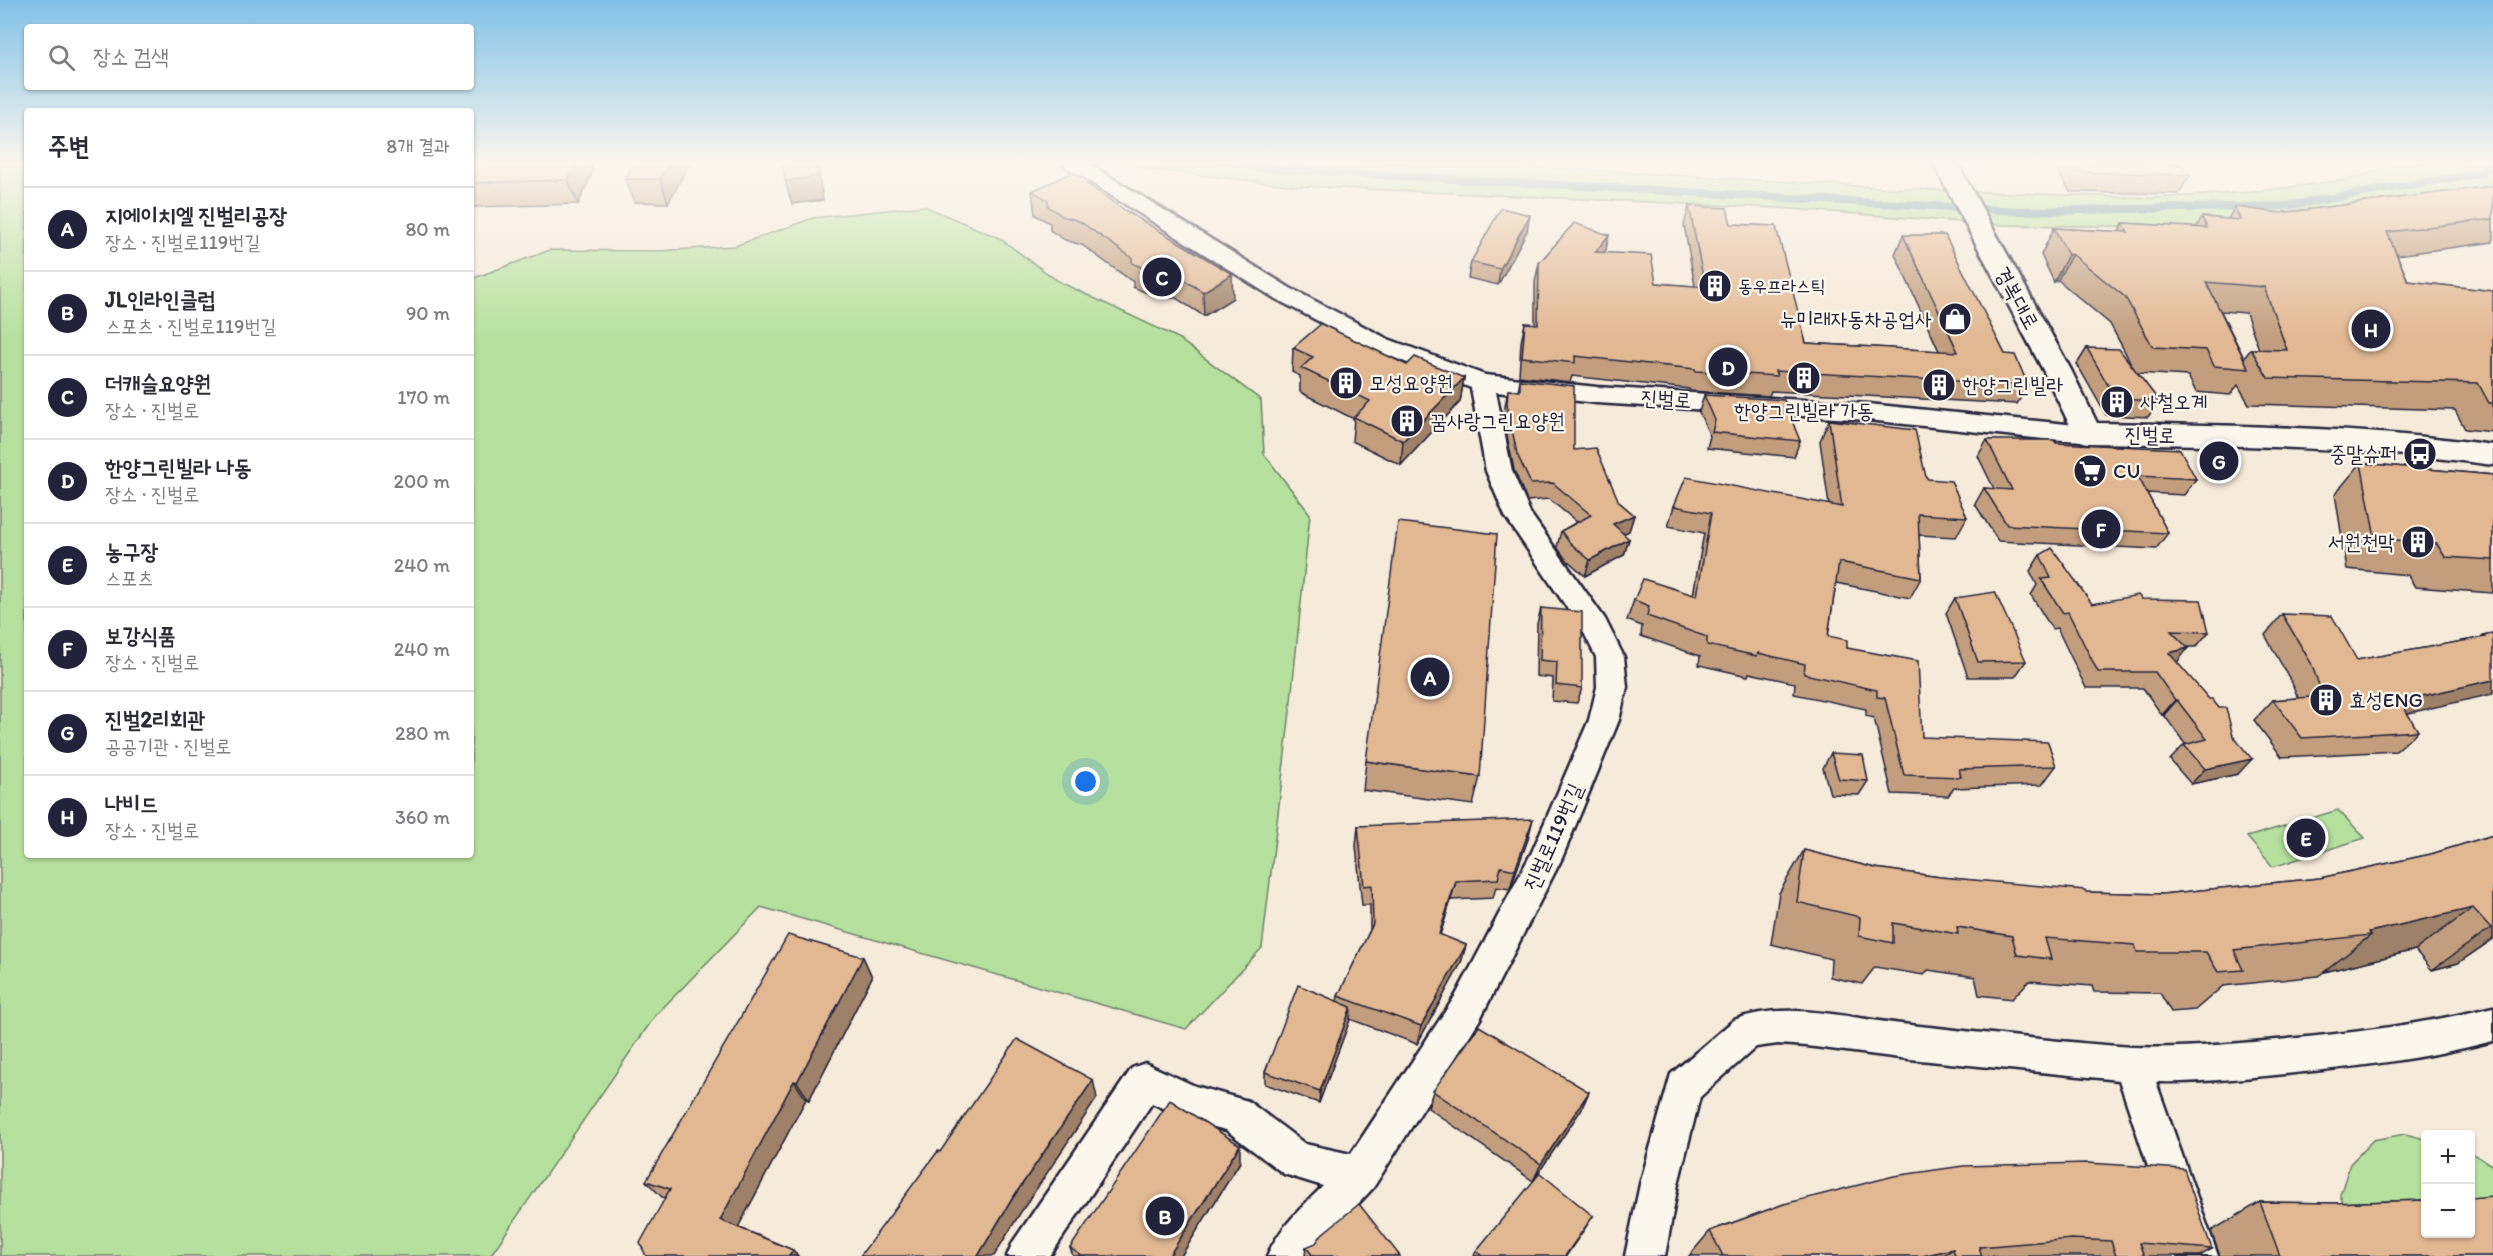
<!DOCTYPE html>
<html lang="ko">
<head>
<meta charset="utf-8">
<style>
  body { margin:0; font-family:Itim,"Poor Story",sans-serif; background:#f2f2f3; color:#2b2b33 }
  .controls { position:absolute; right:18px; bottom:18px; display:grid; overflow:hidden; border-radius:6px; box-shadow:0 2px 4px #0004 }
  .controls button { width:54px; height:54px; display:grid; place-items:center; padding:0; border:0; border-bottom:2px solid #e1e1e2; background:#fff; color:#2b2b33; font:30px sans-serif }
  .you { position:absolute; left:1086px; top:782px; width:21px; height:21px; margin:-15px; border:4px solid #fff; border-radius:50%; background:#1a73e8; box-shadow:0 0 0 9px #1a73e833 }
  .badge { display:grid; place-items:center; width:39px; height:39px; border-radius:50%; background:#22223b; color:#fff; font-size:20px; font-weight:700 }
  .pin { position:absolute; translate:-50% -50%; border:3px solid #fff; box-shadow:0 2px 6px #0006 }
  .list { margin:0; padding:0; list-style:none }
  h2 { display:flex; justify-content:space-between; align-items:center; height:78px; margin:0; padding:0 24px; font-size:26px }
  h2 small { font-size:20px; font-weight:400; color:#7c7c81 }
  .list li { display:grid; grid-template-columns:39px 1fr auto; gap:18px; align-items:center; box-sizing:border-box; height:84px; padding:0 24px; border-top:2px solid #e1e1e2 }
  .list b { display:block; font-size:22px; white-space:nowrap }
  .list p { margin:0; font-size:20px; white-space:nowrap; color:#7c7c81 }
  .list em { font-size:20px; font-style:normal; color:#7c7c81 }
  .icon { flex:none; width:33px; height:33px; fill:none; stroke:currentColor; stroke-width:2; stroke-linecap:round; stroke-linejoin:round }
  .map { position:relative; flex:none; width:2493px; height:1256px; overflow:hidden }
  .search { position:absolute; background:#fff; box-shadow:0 2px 4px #0004; left:24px; top:24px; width:450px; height:66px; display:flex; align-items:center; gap:15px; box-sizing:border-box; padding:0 21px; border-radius:6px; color:#7c7c81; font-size:22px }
  .panel { position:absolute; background:#fff; box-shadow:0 2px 4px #0004; left:24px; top:108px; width:450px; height:750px; border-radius:6px }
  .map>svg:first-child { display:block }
</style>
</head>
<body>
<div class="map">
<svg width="2493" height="1256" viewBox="0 0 2493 1256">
  <rect width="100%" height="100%" fill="#f6eada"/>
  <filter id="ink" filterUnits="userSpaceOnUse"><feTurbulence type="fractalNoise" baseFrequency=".0167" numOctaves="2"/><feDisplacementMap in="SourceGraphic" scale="12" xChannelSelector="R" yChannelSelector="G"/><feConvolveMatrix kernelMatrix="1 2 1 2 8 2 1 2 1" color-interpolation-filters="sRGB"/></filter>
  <g filter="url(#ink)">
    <!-- green -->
    <g fill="#b6e09d" stroke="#6c816c" stroke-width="1.5">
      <polygon points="0,163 27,163 27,855 471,855 471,279 550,250 658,251 735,246 813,218 924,206 999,238 1058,281 1176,337 1261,400 1264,454 1310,514 1289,720 1262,948 1186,1029 761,907 655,1016 490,1256 0,1256"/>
      <polygon points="1133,163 1460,163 1929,190 2153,198 2254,192 2351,179 2402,163 2493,163 2493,201 2310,224 2184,227 2000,225 1778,208 1297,186 1145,169"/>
      <polygon points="2338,810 2365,838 2273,867 2247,837"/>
      <polygon points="2405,1134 2425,1139 2425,1216 2351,1224 2340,1195 2350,1164 2373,1140"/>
      <polygon points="2470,1152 2493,1166 2493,1209 2471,1211"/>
    </g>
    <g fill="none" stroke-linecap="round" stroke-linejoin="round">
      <!-- stream -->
      <polyline stroke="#5e8da1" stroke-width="8" points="1235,163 1261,168 2020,211 2285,206 2481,173 2493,164"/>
      <!-- street casing -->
      <g stroke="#22223b" stroke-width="5">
        <g id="street">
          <path d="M1063,163H1088L1290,288L1388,339L1485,375L1597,387L1868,404L2096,427L2100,433L2096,439L2087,441L2044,439L1868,420L1597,403L1496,392L1512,471L1530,513L1605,619L1624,657L1627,687L1619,720L1562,858L1480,1019L1373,1188L1325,1239L1312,1256H1267C1279,1228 1302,1207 1323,1186L1284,1174L1226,1130L1191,1121L1152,1103L1050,1256H1007L1013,1242L1132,1068L1145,1063L1195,1086L1248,1101L1305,1144L1351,1154L1456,995L1532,852L1589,720L1597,687L1596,657L1584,633L1505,516L1486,471L1471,388L1372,349L1274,298L1066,167Z"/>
          <path d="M2493,1007V1041C2425,1059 2355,1067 2285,1074C2242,1078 2199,1083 2156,1082L2218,1256H2178L2119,1080L1900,1058L1807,1046L1778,1044L1756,1047L1700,1097L1678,1184L1665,1256H1625L1640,1184L1671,1074L1734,1020C1786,1000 1847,1018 1901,1024C1977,1032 2055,1042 2132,1047C2181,1049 2229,1044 2277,1040C2350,1033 2422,1025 2493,1007Z"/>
        </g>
      </g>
      <!-- secondary casing -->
      <g stroke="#22223b" stroke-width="5">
        <path id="secondary" d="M1933,163H1957L2071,370L2097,423C2230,425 2361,427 2493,445V465C2357,446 2224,445 2087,443L2077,440L2043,370Z"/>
      </g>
      <!-- street -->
      <use href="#street" fill="#fbf7ec" fill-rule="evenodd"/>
      <!-- secondary -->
      <use href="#secondary" fill="#fbf7ec" fill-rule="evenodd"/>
    </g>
    <!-- wall -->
    <g fill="#c29e7e" stroke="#22223b" stroke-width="1.5" fill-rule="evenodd">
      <polygon points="471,163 590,163 593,171 578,204 471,207"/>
      <polygon points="690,163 668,203 634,202 625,179"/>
      <polygon points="2053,163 2178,163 2190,175 2179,194 2070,192"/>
      <polygon points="1088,181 1088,185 1233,298 1204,316 1176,298 1156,297 1133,287 1133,282 1082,245 1065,240 1050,230 1050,223 1035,215 1032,191"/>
      <path d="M2493,186V242L2397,255L2408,281L2493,291V432L2465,429L2455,410L2249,404L2238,385L2230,395L2196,392L2188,376L2137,373L2159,401L2148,417L2106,415L2077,364L2087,348L2134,369L2110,324L2058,280L2054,282L2041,255L2054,228L2119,232L2123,223L2196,228L2202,217L2228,219L2235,207L2280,213ZM2221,311L2246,313L2259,349H2251L2244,358Z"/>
      <polygon points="1689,206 1731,224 1806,343 1939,351 1895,254 1903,235 2005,354 2028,385 2017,404 1771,391 1769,396 1690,391 1689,389 1572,376 1570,382 1519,376 1521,342 1525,323 1535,324 1535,282 1539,263 1609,235 1605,253 1656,283 1695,286 1684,225"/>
      <polygon points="1527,231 1498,285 1468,278 1471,262"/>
      <polygon points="1293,348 1407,365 1464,378 1460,402 1401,465 1352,441 1354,419 1300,392 1300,376 1292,372"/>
      <polygon points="1520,380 1574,450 1619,502 1634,515 1629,531 1623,534 1629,539 1624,555 1585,576 1565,558 1557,547 1561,531 1577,522 1549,499 1527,501 1514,470 1504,421 1505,406 1508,390 1518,391"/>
      <polygon points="1704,395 1800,441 1794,457 1707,448 1710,436 1699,412"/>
      <polygon points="1829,420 1926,477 1967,517 1956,537 1919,535 1921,578 1910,598 1836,583 1828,636 1847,648 1922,737 2056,766 2042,785 1954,788 1948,796 1892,794 1874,718 1866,716 1866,709 1794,694 1795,683 1749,673 1748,676 1699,665 1700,656 1641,636 1642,626 1627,620 1634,600 1693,595 1704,533 1668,526 1674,506 1829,505 1820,441"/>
      <polygon points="1987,440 2056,443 2196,479 2184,495 2147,493 2168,533 2156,549 1998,541 1975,504 1984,488 1994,489 1978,456"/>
      <polygon points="2361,463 2493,475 2493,592 2492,593 2415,587 2408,575 2347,569 2335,494"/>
      <polygon points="2040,555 2092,604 2142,599 2209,632 2196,647 2187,647 2177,662 2238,774 2191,784 2170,760 2184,745 2186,745 2164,715 2162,715 2143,688 2086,688 2057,628 2052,629 2031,595 2037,585 2030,571"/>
      <polygon points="1955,598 2026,661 2015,677 1968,677 1946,613"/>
      <polygon points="1541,608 1582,688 1577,703 1552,701 1553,678 1536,676 1537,624"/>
      <polygon points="2282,614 2357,660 2480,638 2483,635 2493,633 2407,714 2418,731 2396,751 2282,757 2254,720 2273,700 2298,698 2292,683 2265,635"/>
      <polygon points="1831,753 1868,781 1859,795 1830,794 1823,768"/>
      <polygon points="1366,761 1480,777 1473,805 1363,790"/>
      <polygon points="1358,826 1528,839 1510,889 1496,887 1493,898 1451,900 1440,935 1466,945 1461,963 1417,1044 1350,1019 1319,1103 1265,1084 1265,1072 1337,1001 1338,996 1370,930 1370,905 1362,905 1356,846"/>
      <polygon points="2493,835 2493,939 2458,963 2432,970 2415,950 2324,972 2318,976 2223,986 2195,1010 2171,1012 2160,993 2094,992 2092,986 2029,981 2012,999 1979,995 1975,977 1928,970 1924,975 1875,967 1862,984 1830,977 1831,959 1771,944 1779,893 1804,850 1875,868 1940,877 2086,892 2162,894 2320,878 2431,854"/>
      <polygon points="863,957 872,977 809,1100 806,1099 738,1227 793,1250 798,1256 646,1256 665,1198 662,1197 646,1181"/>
      <polygon points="1433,1091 1589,1092 1581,1110 1533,1181 1428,1108"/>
      <polygon points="1240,1162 1181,1256 1073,1256 1070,1248"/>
      <polygon points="2481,1198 2493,1256 2220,1256 2211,1231 2260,1202 2333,1203"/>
      <polygon points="1784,1204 2212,1249 2200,1256 1689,1256 1710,1231"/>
      <polygon points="1593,1216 1566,1256 1474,1256 1476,1251"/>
      <polygon points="1306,1247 1400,1256 1305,1256"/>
    </g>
    <!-- shaded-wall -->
    <g fill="#9e8167" stroke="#22223b" stroke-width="1.5">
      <polygon points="576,163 590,163 593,171 578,204 568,180"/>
      <polygon points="669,163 690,163 668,203 660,179"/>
      <polygon points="815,163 817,163 823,200 792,204 785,181"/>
      <polygon points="1530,215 1527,231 1498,285 1500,269"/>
      <polygon points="1609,235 1605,254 1595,252"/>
      <polygon points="2072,254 2058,280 2054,282 2068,255"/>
      <polygon points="1232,274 1233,298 1204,316 1203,292"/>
      <polygon points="1464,378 1460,402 1401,465 1403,441"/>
      <polygon points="1634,515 1629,531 1608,540 1613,524"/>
      <polygon points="1629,539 1624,555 1585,576 1590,560"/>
      <polygon points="2188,648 2176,664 2169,653"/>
      <polygon points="2493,680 2493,694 2379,720 2400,701"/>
      <polygon points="2175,700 2177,700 2164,715 2162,715"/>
      <polygon points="2252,759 2238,774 2191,784 2205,769"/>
      <polygon points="1533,819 1528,839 1510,889 1515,870"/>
      <polygon points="1456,881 1451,900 1434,953 1439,934"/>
      <polygon points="2473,908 2415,950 2324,972 2371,935 2369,932"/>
      <polygon points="2491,928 2493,928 2493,939 2458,963 2432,970"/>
      <polygon points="1466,945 1461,963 1417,1044 1421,1026"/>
      <polygon points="863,957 872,977 809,1100 797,1082"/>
      <polygon points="1351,1007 1350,1020 1319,1103 1320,1091"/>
      <polygon points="1093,1080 1097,1098 1019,1215 994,1256 978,1256 1012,1199"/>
      <polygon points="794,1081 806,1099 734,1235 720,1220"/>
      <polygon points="1589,1092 1581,1110 1533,1181 1541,1164"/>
      <polygon points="1240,1145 1240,1162 1181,1256 1169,1256"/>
      <polygon points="1593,1216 1566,1256 1565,1256"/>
      <polygon points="1953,1249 1943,1256 1922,1256"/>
      <polygon points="793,1250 798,1256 789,1256"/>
    </g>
    <!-- building -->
    <g fill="#e2b893" stroke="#22223b" stroke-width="1.5">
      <polygon points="471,163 576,163 568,180 471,183"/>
      <polygon points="634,163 669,163 660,179 625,179"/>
      <polygon points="783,163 815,163 817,176 785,181"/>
      <polygon points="2074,163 2178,163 2190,175 2080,172"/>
      <polygon points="1073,172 1088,181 1087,184 1126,211 1232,274 1203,292 1175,274 1154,273 1132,263 1132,258 1079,221 1062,216 1048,206 1048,200 1032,191"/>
      <polygon points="2493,186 2493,219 2387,232 2408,281 2493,291 2493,403 2489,403 2478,383 2268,378 2251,349 2287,350 2264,287 2206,282 2249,369 2214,366 2206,350 2153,347 2125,297 2072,254 2068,255 2054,228 2128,232 2123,223 2207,228 2202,217 2240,220 2235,207 2280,213"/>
      <polygon points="1689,206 1727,208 1731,224 1776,226 1806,343 1958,352 1903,235 1945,235 2005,354 2015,355 2028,385 1775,371 1777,376 1696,371 1695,369 1575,356 1575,363 1522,357 1525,323 1538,324 1539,263 1574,223 1609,235 1595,252 1651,255 1656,283 1705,287"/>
      <polygon points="1501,208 1530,215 1500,269 1471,262"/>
      <polygon points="1321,324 1407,365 1415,357 1464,378 1403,441 1354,417 1370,401 1301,368 1313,357 1293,348"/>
      <polygon points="2087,348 2119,349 2159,401 2116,399"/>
      <polygon points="1520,380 1574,386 1574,450 1596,448 1619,502 1634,515 1613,524 1629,539 1590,560 1569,542 1561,531 1591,515 1553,483 1531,484 1517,454 1507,404 1508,390 1520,391"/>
      <polygon points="1704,395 1784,400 1800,441 1712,432 1715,420"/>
      <polygon points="1829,420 1915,430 1926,477 1928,479 1951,481 1967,517 1918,514 1921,578 1839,562 1828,636 1847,640 1847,648 1918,661 1922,737 2048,742 2056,766 1959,769 1961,777 1904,775 1885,698 1877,697 1877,690 1804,674 1805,664 1758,653 1757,656 1707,645 1707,637 1647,616 1649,606 1634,600 1643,579 1697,596 1711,513 1674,506 1686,477 1842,507"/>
      <polygon points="1987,440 2054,440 2056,443 2180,449 2196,479 2138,476 2168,533 2007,525 1984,488 2012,490"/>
      <polygon points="2361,463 2493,475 2493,560 2445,557 2437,544 2375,538"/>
      <polygon points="1398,522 1497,534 1480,777 1366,761"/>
      <polygon points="2052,548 2092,604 2138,595 2142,599 2201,600 2209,632 2171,631 2188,648 2169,653 2209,699 2212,699 2219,708 2226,708 2233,736 2252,759 2205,769 2184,745 2207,739 2177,700 2175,700 2155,672 2098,672 2068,612 2063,613 2041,579 2051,578 2040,555"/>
      <polygon points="1995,592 2026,661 1978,662 1955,598"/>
      <polygon points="1541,608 1582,612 1582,688 1556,685 1557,662 1540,660"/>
      <polygon points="2282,614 2332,616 2357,660 2485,637 2483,635 2493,633 2493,680 2400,701 2418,731 2302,738 2273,700 2323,696 2311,663"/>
      <polygon points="1831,753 1863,755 1868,781 1839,779"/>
      <polygon points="1533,819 1515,870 1501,867 1498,879 1456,881 1439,934 1466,945 1421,1026 1338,996 1373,924 1372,885 1364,886 1358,826"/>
      <polygon points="2493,835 2493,928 2491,928 2473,908 2369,932 2371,935 2234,950 2243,970 2218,972 2206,952 2137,952 2135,945 2045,938 2051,959 2017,955 2012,936 1957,927 1958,934 1893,923 1893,943 1859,936 1860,917 1797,902 1804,850 1875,868 1940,877 2085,890 2086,892 2162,894 2320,878 2431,854"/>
      <polygon points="788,935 863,957 797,1082 794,1081 720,1220 793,1250 789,1256 646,1256 640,1243 670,1189 646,1181"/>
      <polygon points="1298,985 1351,1007 1320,1091 1265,1072"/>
      <polygon points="1479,1026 1589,1092 1541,1164 1433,1091"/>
      <polygon points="1017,1039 1093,1080 1012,1199 978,1256 860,1256 938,1151 940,1152"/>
      <polygon points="1170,1100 1240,1145 1169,1256 1082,1256 1070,1248"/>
      <polygon points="2087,1163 2184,1169 2212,1249 2139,1243 2144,1256 2116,1256 2111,1241 2072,1239 1979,1247 1982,1256 1955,1256 1953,1249 1922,1256 1723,1256 1710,1231 1784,1204 1894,1176 1963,1166"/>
      <polygon points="1540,1173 1593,1216 1565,1256 1482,1256 1476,1251"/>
      <polygon points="2493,1196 2493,1256 2280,1256 2260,1202 2333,1203 2426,1200 2426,1233 2470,1233 2470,1198"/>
      <polygon points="1359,1204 1400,1256 1313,1256 1306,1247 1316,1243 1322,1234"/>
    </g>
  </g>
  <!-- sky -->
  <linearGradient id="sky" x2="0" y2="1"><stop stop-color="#81c1e7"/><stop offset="0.48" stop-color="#fbf6ee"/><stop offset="1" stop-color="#fbf6ee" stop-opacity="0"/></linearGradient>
  <rect width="2493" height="339" fill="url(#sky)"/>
  <!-- icons -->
  <defs>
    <g id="building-disc" transform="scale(1.725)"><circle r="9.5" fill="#22223b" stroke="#fbf7ec"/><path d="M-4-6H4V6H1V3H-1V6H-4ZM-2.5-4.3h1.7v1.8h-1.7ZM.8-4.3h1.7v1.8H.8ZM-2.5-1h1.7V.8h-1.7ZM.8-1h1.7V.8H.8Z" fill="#fff"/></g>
    <g id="shop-disc" transform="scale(1.725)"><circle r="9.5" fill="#22223b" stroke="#fbf7ec"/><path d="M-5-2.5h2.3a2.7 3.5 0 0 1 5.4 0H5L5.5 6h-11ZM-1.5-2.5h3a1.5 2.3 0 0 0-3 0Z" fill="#fff"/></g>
    <g id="bus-disc" transform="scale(1.725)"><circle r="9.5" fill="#22223b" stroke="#fbf7ec"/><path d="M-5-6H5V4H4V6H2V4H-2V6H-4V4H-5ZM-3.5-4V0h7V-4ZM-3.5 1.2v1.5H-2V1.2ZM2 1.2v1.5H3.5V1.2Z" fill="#fff"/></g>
    <g id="supermarket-disc" transform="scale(1.725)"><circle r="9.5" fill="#22223b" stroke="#fbf7ec"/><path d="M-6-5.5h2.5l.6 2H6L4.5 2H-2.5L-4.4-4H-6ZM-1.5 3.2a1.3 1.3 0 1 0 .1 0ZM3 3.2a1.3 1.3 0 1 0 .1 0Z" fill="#fff"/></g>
  </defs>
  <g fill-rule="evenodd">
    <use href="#building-disc" x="1715" y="286"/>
    <use href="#shop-disc" x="1955" y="319"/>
    <use href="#building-disc" x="1804" y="378"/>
    <use href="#building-disc" x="1346" y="383"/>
    <use href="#building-disc" x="1939" y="385"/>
    <use href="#building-disc" x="2117" y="402"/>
    <use href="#building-disc" x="1407" y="421"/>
    <use href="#bus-disc" x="2420" y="454"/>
    <use href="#supermarket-disc" x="2090" y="471"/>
    <use href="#building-disc" x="2418" y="542"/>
    <use href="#building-disc" x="2326" y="700"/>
  </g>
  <g text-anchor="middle" stroke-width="4.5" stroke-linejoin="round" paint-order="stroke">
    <!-- far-poi labels -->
    <g font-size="18" fill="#22223b" stroke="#fbf7ec" text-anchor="start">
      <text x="1738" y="292">동우프라스틱</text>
    </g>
    <!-- street labels -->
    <g font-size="21" fill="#22223b" stroke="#fbf7ec">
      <text transform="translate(2017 298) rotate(61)" y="7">경복대로</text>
      <text transform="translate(1666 399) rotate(4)" y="7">진벌로</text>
      <text transform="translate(2150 435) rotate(1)" y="7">진벌로</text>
      <text transform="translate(1553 837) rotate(-66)" y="7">진벌로119번길</text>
    </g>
    <!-- poi labels -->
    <g font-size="21" fill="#22223b" stroke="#fbf7ec" text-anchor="start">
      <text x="1932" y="326" text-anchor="end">뉴미래자동차공업사</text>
      <text x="1369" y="390">모성요양원</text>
      <text x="1962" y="392">한양그린빌라</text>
      <text x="2140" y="409">사철오계</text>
      <text x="1804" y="418" text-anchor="middle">한양그린빌라 가동</text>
      <text x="1430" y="428">꿈사랑그린요양원</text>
      <text x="2397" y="461" text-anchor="end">중말슈퍼</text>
      <text x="2113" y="478">CU</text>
      <text x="2395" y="549" text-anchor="end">서원천막</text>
      <text x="2349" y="707">효성ENG</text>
    </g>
  </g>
</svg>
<div class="controls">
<button>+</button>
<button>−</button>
</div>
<div class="you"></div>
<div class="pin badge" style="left:1430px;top:677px">A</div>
<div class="pin badge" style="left:1165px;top:1216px">B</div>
<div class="pin badge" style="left:1162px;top:277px">C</div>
<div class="pin badge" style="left:1728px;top:367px">D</div>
<div class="pin badge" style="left:2306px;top:838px">E</div>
<div class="pin badge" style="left:2101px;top:529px">F</div>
<div class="pin badge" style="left:2219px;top:461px">G</div>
<div class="pin badge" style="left:2371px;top:329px">H</div>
<div class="search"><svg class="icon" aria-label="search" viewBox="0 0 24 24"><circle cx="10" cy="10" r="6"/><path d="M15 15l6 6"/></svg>장소 검색</div>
<section class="panel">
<h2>주변<small>8개 결과</small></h2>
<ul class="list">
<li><span class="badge">A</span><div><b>지에이치엘 진벌리공장</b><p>장소 · 진벌로119번길</p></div><em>80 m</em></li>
<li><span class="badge">B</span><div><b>JL인라인클럽</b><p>스포츠 · 진벌로119번길</p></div><em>90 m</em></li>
<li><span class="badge">C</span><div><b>더캐슬요양원</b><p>장소 · 진벌로</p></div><em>170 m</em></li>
<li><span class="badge">D</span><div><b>한양그린빌라 나동</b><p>장소 · 진벌로</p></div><em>200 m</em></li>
<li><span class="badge">E</span><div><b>농구장</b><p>스포츠</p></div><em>240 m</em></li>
<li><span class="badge">F</span><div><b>보강식품</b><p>장소 · 진벌로</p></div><em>240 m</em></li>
<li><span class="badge">G</span><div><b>진벌2리회관</b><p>공공기관 · 진벌로</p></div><em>280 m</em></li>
<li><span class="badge">H</span><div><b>나비드</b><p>장소 · 진벌로</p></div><em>360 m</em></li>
</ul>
</section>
</div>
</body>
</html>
